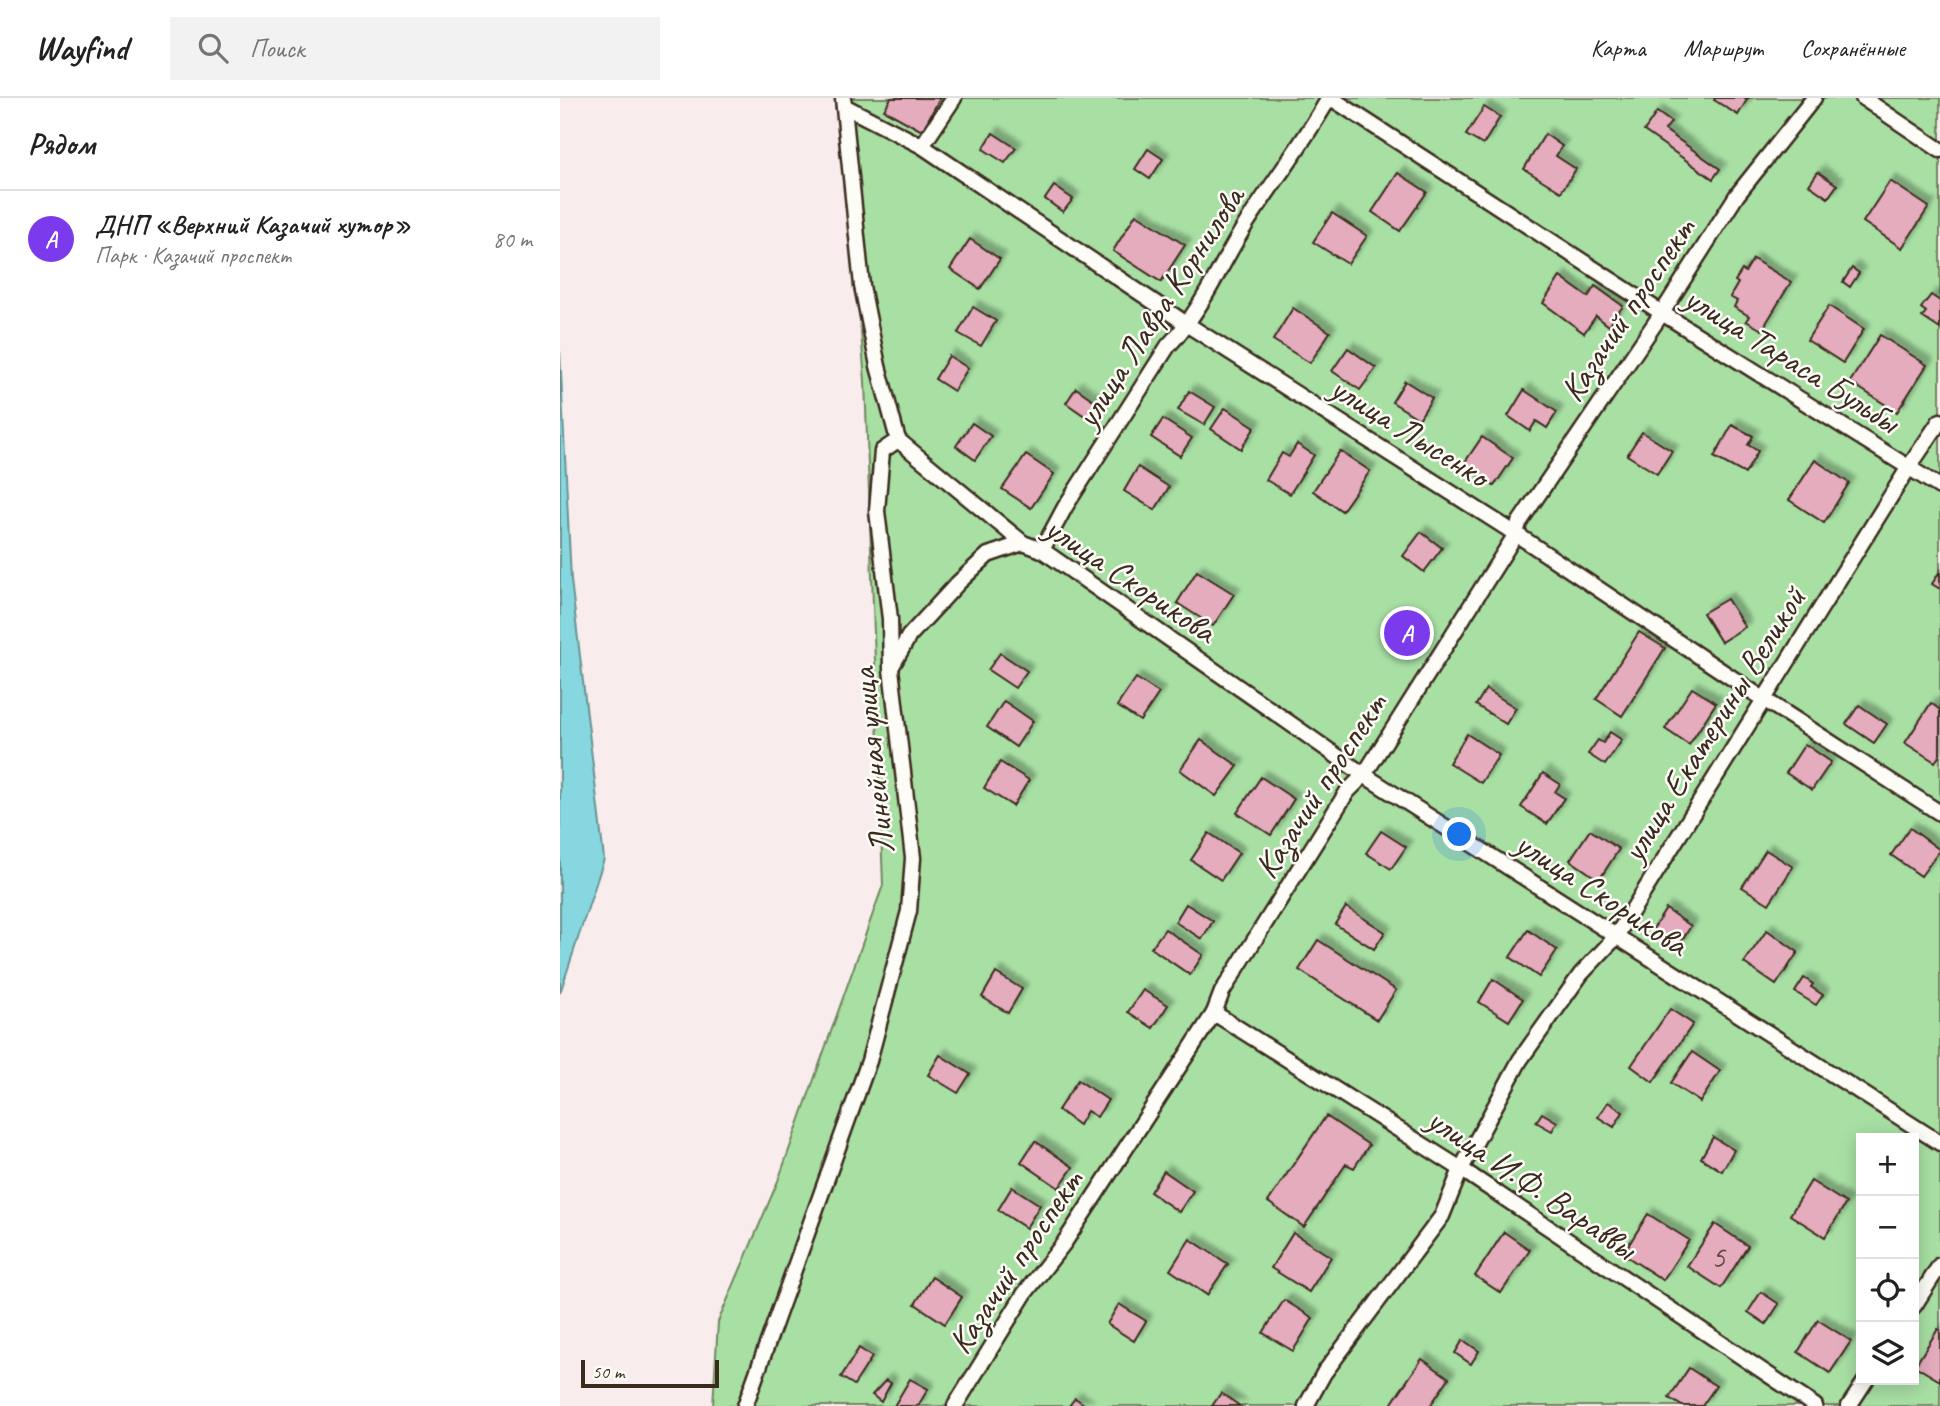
<!DOCTYPE html>
<html lang="ru">
<head>
<meta charset="utf-8">
<style>
  body { margin:0; font-family:Caveat,sans-serif; background:#f2f2f2; color:#222 }
  .controls { position:absolute; right:21px; bottom:21px; display:grid; overflow:hidden; border-radius:0px; box-shadow:0 4px 18px #0003 }
  .controls button { width:63px; height:63px; display:grid; place-items:center; padding:0; border:0; border-bottom:2px solid #e0e0e0; background:#fff; color:#222; font:35px sans-serif }
  .scale { position:absolute; left:21px; bottom:18px; width:138px; box-sizing:border-box; padding-left:7px; border:4px solid #3b2a1e; border-top:0; font-size:19px; line-height:24px; white-space:nowrap; color:#3b2a1e; -webkit-text-stroke:5px #fdfcf7; paint-order:stroke }
  .you { position:absolute; left:900px; top:737px; width:24px; height:24px; margin:-18px; border:5px solid #fff; border-radius:50%; background:#1a73e8; box-shadow:0 0 0 10px #1a73e833 }
  .badge { display:grid; place-items:center; width:46px; height:46px; border-radius:50%; background:#7c3aed; color:#fff; font-size:23px; font-weight:700 }
  .pin { position:absolute; translate:-50% -50%; border:4px solid #fff; box-shadow:0 2px 7px #0006 }
  .list { margin:0; padding:0; list-style:none }
  h2 { display:flex; justify-content:space-between; align-items:center; height:91px; margin:0; padding:0 28px; font-size:30px }
  h2 small { font-size:23px; font-weight:400; color:#767676 }
  .list li { display:grid; grid-template-columns:46px 1fr auto; gap:21px; align-items:center; box-sizing:border-box; height:98px; padding:0 28px; border-top:2px solid #e0e0e0 }
  .list b { display:block; font-size:26px; white-space:nowrap }
  .list p { margin:0; font-size:23px; white-space:nowrap; color:#767676 }
  .list em { font-size:23px; font-style:normal; color:#767676 }
  .icon { flex:none; width:38px; height:38px; fill:none; stroke:currentColor; stroke-width:2; stroke-linecap:round; stroke-linejoin:round }
  .map { position:relative; flex:none; width:1380px; height:1308px; overflow:hidden }
  header { display:flex; align-items:center; gap:42px; box-sizing:border-box; height:98px; padding:0 35px; background:#fff; border-bottom:2px solid #e0e0e0 }
  header strong { font-size:33px }
  nav { display:flex; gap:38px; margin-inline-start:auto; font-size:24px }
  .search { width:490px; height:63px; background:#f2f2f2; display:flex; align-items:center; gap:18px; box-sizing:border-box; padding:0 24px; border-radius:0px; color:#767676; font-size:26px }
  main { display:flex }
  aside { flex:1; background:#fff }
  .map>svg:first-child { display:block }
</style>
</head>
<body>
<header>
<strong>Wayfind</strong>
<div class="search"><svg class="icon" aria-label="search" viewBox="0 0 24 24"><circle cx="10" cy="10" r="6"/><path d="M15 15l6 6"/></svg>Поиск</div>
<nav><a>Карта</a><a>Маршрут</a><a>Сохранённые</a></nav>
</header>
<main>
<aside>
<h2>Рядом<small></small></h2>
<ul class="list">
<li><span class="badge">A</span><div><b>ДНП «Верхний Казачий хутор»</b><p>Парк · Казачий проспект</p></div><em>80 m</em></li>
</ul>
</aside>
<div class="map">
<svg width="1380" height="1308" viewBox="0 0 1380 1308">
  <defs>
    <filter id="shadow"><feDropShadow dx="6" dy="-6" stdDeviation="2" flood-color="#0004"/></filter>
  </defs>
  <rect width="100%" height="100%" fill="#f8ecec"/>
  <filter id="ink" filterUnits="userSpaceOnUse"><feTurbulence type="fractalNoise" baseFrequency=".0143" numOctaves="2"/><feDisplacementMap in="SourceGraphic" scale="14" xChannelSelector="R" yChannelSelector="G"/><feConvolveMatrix kernelMatrix="1 2 1 2 8 2 1 2 1" color-interpolation-filters="sRGB"/></filter>
  <g filter="url(#ink)">
    <!-- green -->
    <path fill="#a8e0a4" stroke="#728561" stroke-width="2" fill-rule="evenodd" d="M282,0H1380V1308H153L158,1224L218,1083L323,787L305,283ZM1301,1040H1354V1282H1301Z"/>
    <!-- water -->
    <polygon fill="#86d7df" stroke="#689292" stroke-width="2" points="0,254 11,482 44,761 0,895"/>
    <!-- building -->
    <g fill="#e5acbe" stroke="#3b2a1e" stroke-width="2" filter="url(#shadow)">
      <polygon points="331,0 380,0 362,33 324,12"/>
      <polygon points="1155,0 1188,0 1178,17 1154,2"/>
      <polygon points="924,9 940,19 923,47 906,37"/>
      <polygon points="1097,14 1111,24 1105,32 1160,71 1153,81 1084,33"/>
      <polygon points="433,35 456,50 445,65 423,51"/>
      <polygon points="985,36 1002,48 996,58 1016,71 1001,94 964,71"/>
      <polygon points="588,51 603,61 590,81 575,71"/>
      <polygon points="1258,74 1277,87 1268,100 1249,87"/>
      <polygon points="838,75 867,94 840,133 812,114"/>
      <polygon points="1330,83 1369,109 1342,150 1303,124"/>
      <polygon points="494,88 513,101 503,114 485,101"/>
      <polygon points="772,115 807,138 788,166 753,144"/>
      <polygon points="576,116 625,147 601,184 553,153"/>
      <polygon points="410,141 440,161 420,191 390,171"/>
      <polygon points="1193,161 1231,184 1202,232 1186,223 1189,218 1174,209 1177,203 1170,199 1178,185 1175,183 1182,172 1185,174"/>
      <polygon points="1292,170 1299,175 1290,189 1283,184"/>
      <polygon points="1000,179 1028,199 1035,188 1063,208 1049,228 1036,218 1024,235 983,205"/>
      <polygon points="1371,197 1380,203 1380,231 1362,219 1366,214 1361,210"/>
      <polygon points="1269,208 1304,231 1283,265 1247,242"/>
      <polygon points="413,209 436,223 421,248 398,235"/>
      <polygon points="733,210 770,234 750,265 713,242"/>
      <polygon points="1320,237 1367,267 1337,314 1290,284"/>
      <polygon points="788,250 816,270 800,292 772,273"/>
      <polygon points="389,258 408,270 394,293 375,281"/>
      <polygon points="845,283 872,300 859,321 832,304"/>
      <polygon points="516,290 542,308 532,323 506,305"/>
      <polygon points="964,292 997,314 987,330 976,323 970,333 948,318"/>
      <polygon points="629,293 655,309 644,327 618,312"/>
      <polygon points="665,310 695,329 681,351 651,331"/>
      <polygon points="603,321 632,340 620,358 591,339"/>
      <polygon points="412,325 431,338 415,362 396,348"/>
      <polygon points="1172,327 1193,338 1188,347 1198,353 1185,376 1154,359"/>
      <polygon points="1082,334 1112,353 1097,376 1067,357"/>
      <polygon points="922,339 953,360 934,388 903,367"/>
      <polygon points="737,346 754,357 730,396 706,382 722,355 729,359"/>
      <polygon points="780,353 810,373 782,413 753,393"/>
      <polygon points="466,357 494,376 471,410 442,391"/>
      <polygon points="1255,362 1289,385 1264,425 1229,402"/>
      <polygon points="578,369 609,389 595,412 564,393"/>
      <polygon points="861,434 882,450 864,474 843,458"/>
      <polygon points="637,473 674,496 653,528 617,505"/>
      <polygon points="1380,473 1380,491 1372,486"/>
      <polygon points="1167,501 1185,529 1161,544 1143,515"/>
      <polygon points="1079,534 1105,550 1062,618 1036,601"/>
      <polygon points="440,555 467,573 455,590 428,572"/>
      <polygon points="576,580 599,595 580,623 557,608"/>
      <polygon points="1132,590 1156,605 1129,647 1105,631"/>
      <polygon points="926,591 956,610 946,626 916,607"/>
      <polygon points="444,603 473,623 456,649 427,629"/>
      <polygon points="1371,605 1380,612 1380,657 1375,664 1345,645"/>
      <polygon points="1299,607 1327,626 1314,645 1286,626"/>
      <polygon points="1050,634 1062,642 1045,667 1028,656 1038,642 1043,645"/>
      <polygon points="907,636 939,657 921,685 889,665"/>
      <polygon points="641,642 678,668 656,698 620,672"/>
      <polygon points="1245,646 1271,664 1252,692 1226,675"/>
      <polygon points="440,664 469,682 453,708 424,690"/>
      <polygon points="983,675 1000,686 995,694 1004,700 987,726 961,709"/>
      <polygon points="701,679 734,701 711,737 677,715"/>
      <polygon points="1350,730 1380,752 1361,778 1331,757"/>
      <polygon points="1030,732 1059,751 1039,782 1010,762"/>
      <polygon points="821,733 846,749 831,771 806,755"/>
      <polygon points="649,735 679,755 661,782 631,762"/>
      <polygon points="1206,752 1233,769 1209,806 1182,789"/>
      <polygon points="626,806 653,823 642,841 615,824"/>
      <polygon points="786,809 825,834 814,851 775,826"/>
      <polygon points="1106,811 1131,828 1117,850 1091,834"/>
      <polygon points="605,831 643,857 630,877 591,850"/>
      <polygon points="968,832 997,852 979,879 950,859"/>
      <polygon points="1207,832 1238,854 1216,887 1184,865"/>
      <polygon points="758,842 836,892 817,922 739,872"/>
      <polygon points="436,875 462,891 448,915 422,899"/>
      <polygon points="1244,880 1253,886 1251,889 1263,897 1256,907 1235,894"/>
      <polygon points="933,881 963,901 949,923 919,904"/>
      <polygon points="583,892 608,907 593,930 568,914"/>
      <polygon points="1110,911 1133,926 1093,984 1071,968"/>
      <polygon points="1132,954 1160,973 1140,1004 1111,985"/>
      <polygon points="380,957 410,976 398,995 368,977"/>
      <polygon points="518,982 548,1002 537,1019 527,1013 519,1027 498,1012"/>
      <polygon points="1048,1004 1063,1014 1054,1029 1038,1019"/>
      <polygon points="982,1015 997,1024 992,1033 976,1024"/>
      <polygon points="766,1018 809,1047 794,1070 786,1066 744,1129 708,1104"/>
      <polygon points="1153,1039 1174,1052 1162,1073 1141,1060"/>
      <polygon points="475,1043 513,1069 499,1090 461,1064"/>
      <polygon points="604,1073 633,1093 619,1114 590,1094"/>
      <polygon points="1251,1083 1286,1105 1265,1139 1230,1117"/>
      <polygon points="452,1089 480,1107 466,1130 438,1112"/>
      <polygon points="1088,1116 1129,1142 1103,1182 1063,1156"/>
      <polygon points="1155,1126 1188,1148 1161,1190 1127,1168"/>
      <polygon points="944,1134 970,1152 941,1195 915,1178"/>
      <polygon points="733,1135 771,1159 749,1194 711,1170"/>
      <polygon points="630,1141 668,1166 647,1197 610,1172"/>
      <polygon points="372,1179 402,1199 385,1226 355,1206"/>
      <polygon points="1201,1194 1219,1206 1206,1226 1188,1214"/>
      <polygon points="724,1202 753,1220 733,1253 703,1235"/>
      <polygon points="559,1206 586,1223 574,1243 547,1226"/>
      <polygon points="1258,1222 1291,1243 1270,1275 1238,1254"/>
      <polygon points="1378,1231 1380,1232 1380,1283 1355,1268"/>
      <polygon points="903,1242 919,1253 911,1266 895,1255"/>
      <polygon points="299,1250 312,1259 294,1287 281,1279"/>
      <polygon points="862,1261 889,1280 870,1308 830,1308"/>
      <polygon points="1129,1270 1156,1288 1142,1308 1122,1308 1109,1300"/>
      <polygon points="350,1281 368,1291 358,1308 334,1308"/>
      <polygon points="326,1282 331,1285 321,1304 312,1297"/>
      <polygon points="661,1295 680,1308 652,1308"/>
      <polygon points="515,1300 527,1308 509,1308"/>
    </g>
    <g fill="none" stroke-linecap="round" stroke-linejoin="round">
      <!-- street casing -->
      <g stroke="#3b2a1e" stroke-width="19">
        <g id="street">
          <polyline points="771,0 1102,215 1380,389"/>
          <polyline points="1303,0 1380,52"/>
          <polyline points="284,8 362,48 628,227 956,436 1205,602 1380,715"/>
          <polyline points="362,48 394,0"/>
          <polyline points="338,342 463,445 482,452 804,677 1380,1045"/>
          <path d="M482,452L505,409L608,248C642,213 660,167 686,126C713,84 744,44 769,0"/>
          <polyline points="332,568 349,538 398,485 428,457 463,445"/>
          <polyline points="654,915 901,1071 1255,1308"/>
          <polyline points="1354,1208 1380,1167"/>
          <polyline points="185,1308 309,963 349,813 353,760 331,571 330,521 317,413 322,353 338,342 318,268 302,188 283,0"/>
          <polyline points="395,1308 465,1195 504,1145 654,915 662,894 787,694 804,677 956,436 959,425 1102,215 1177,97 1254,0"/>
          <polyline points="746,1308 764,1275 882,1118 901,1071 960,962 1021,876 1055,840 1349,369 1380,323"/>
          <polyline points="1289,1308 1306,1282"/>
        </g>
      </g>
      <!-- street -->
      <use href="#street" stroke="#fdfcf7" stroke-width="14"/>
    </g>
  </g>
  <g text-anchor="middle" stroke-width="5" stroke-linejoin="round" paint-order="stroke">
    <!-- number labels -->
    <g font-size="32" fill="#664a46">
      <text x="1158" y="1169">5</text>
    </g>
    <!-- street labels -->
    <g font-size="35" fill="#3b2a1e" stroke="#fdfcf7">
      <text transform="translate(599 209) rotate(-57)" y="12">улица Лавра Корнилова</text>
      <text transform="translate(1067 211) rotate(-56)" y="12">Казачий проспект</text>
      <text transform="translate(1232 261) rotate(32)" y="12">улица Тараса Бульбы</text>
      <text transform="translate(850 333) rotate(32)" y="12">улица Лысенко</text>
      <text transform="translate(571 481) rotate(34)" y="12">улица Скорикова</text>
      <text transform="translate(1153 626) rotate(-58)" y="12">улица Екатерины Великой</text>
      <text transform="translate(312 663) rotate(-96)" y="12">Линейная улица</text>
      <text transform="translate(760 687) rotate(-57)" y="12">Казачий проспект</text>
      <text transform="translate(1042 795) rotate(33)" y="12">улица Скорикова</text>
      <text transform="translate(972 1085) rotate(34)" y="12">улица И.Ф. Вараввы</text>
      <text transform="translate(455 1163) rotate(-56)" y="12">Казачий проспект</text>
    </g>
  </g>
</svg>
<div class="controls">
<button>+</button>
<button>−</button>
<button><svg class="icon" aria-label="locate" viewBox="0 0 24 24"><circle cx="12" cy="12" r="6"/><path d="M12 2v4M12 18v4M2 12h4M18 12h4"/></svg></button>
<button><svg class="icon" aria-label="layers" viewBox="0 0 24 24"><path d="M12 4l9 5-9 5-9-5zM3 14l9 5 9-5"/></svg></button>
</div>
<div class="scale">50 m</div>
<div class="you"></div>
<div class="pin badge" style="left:847px;top:535px">A</div>
</div>
</main>
</body>
</html>
